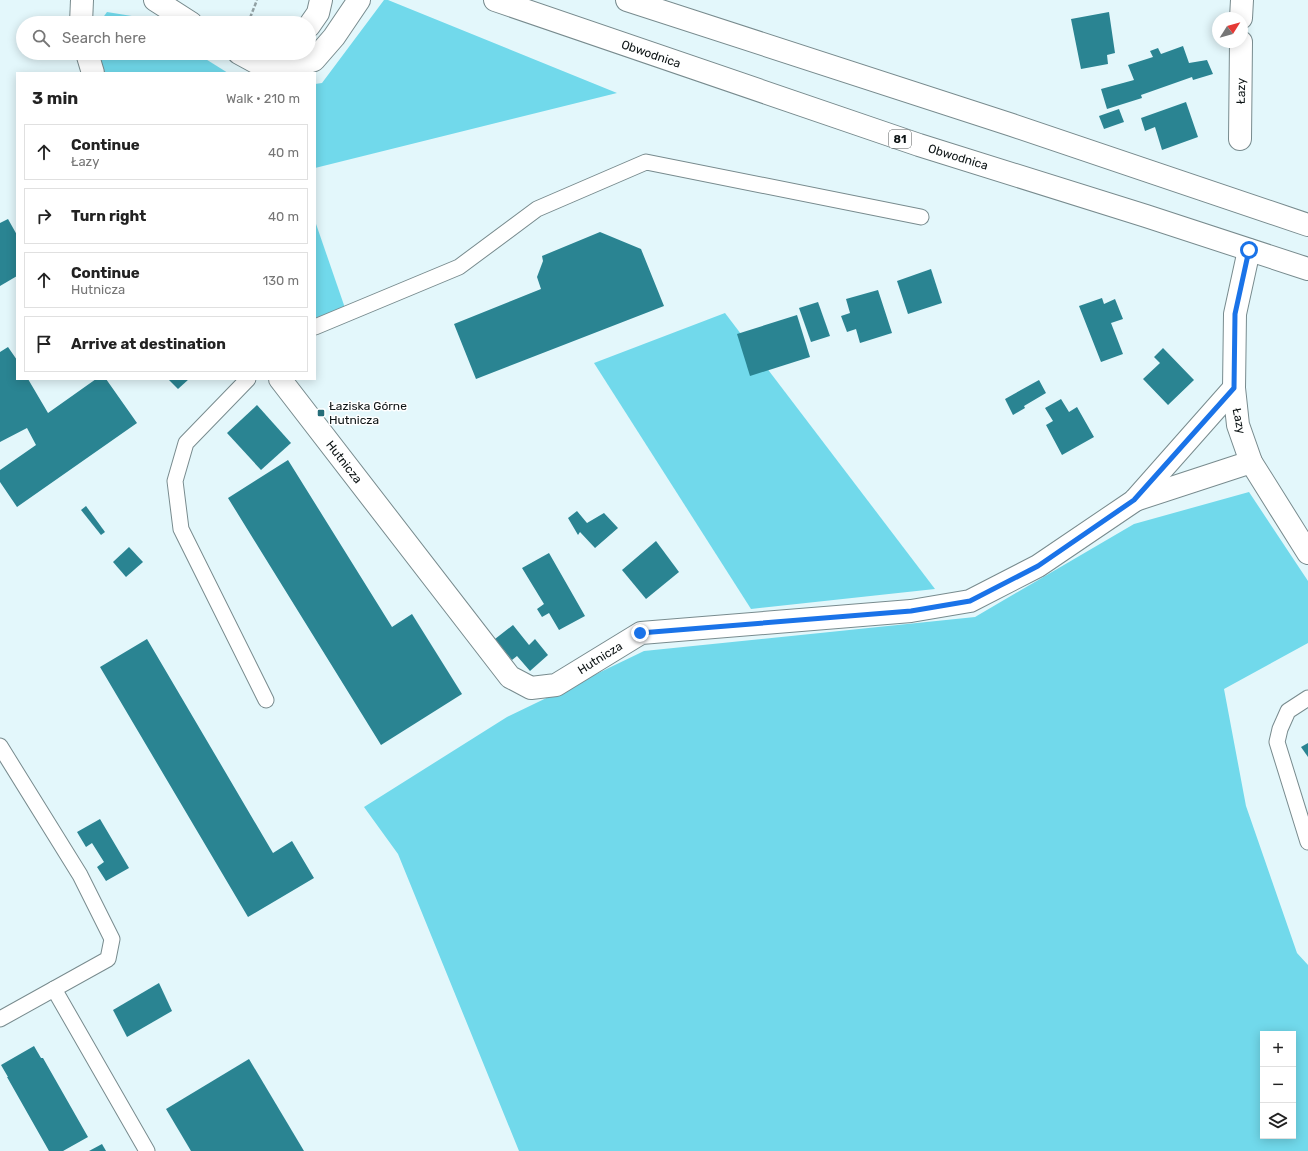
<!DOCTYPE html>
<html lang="en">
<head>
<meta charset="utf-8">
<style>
  body { margin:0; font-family:Rubik,sans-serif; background:#f6f6f6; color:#222 }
  .controls { position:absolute; right:12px; bottom:12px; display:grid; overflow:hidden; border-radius:0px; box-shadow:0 2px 10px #0003 }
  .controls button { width:36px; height:36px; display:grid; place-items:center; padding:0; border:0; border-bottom:1px solid #e0e0e0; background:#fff; color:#222; font:20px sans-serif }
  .compass { position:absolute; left:1212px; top:12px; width:36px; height:36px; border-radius:50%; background:#fff; box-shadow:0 2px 10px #0003; rotate:53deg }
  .stop { position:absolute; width:12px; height:12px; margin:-9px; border:3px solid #1a73e8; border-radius:50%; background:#fff }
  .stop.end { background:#1a73e8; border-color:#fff; box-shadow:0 1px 4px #0008 }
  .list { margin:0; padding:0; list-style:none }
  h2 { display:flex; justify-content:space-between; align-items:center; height:52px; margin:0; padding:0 16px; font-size:17px }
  h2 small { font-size:13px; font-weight:400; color:#767676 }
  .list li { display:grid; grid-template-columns:26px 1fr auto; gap:12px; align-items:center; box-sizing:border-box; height:56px; margin:0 8px 8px; padding:0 8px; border:1px solid #e0e0e0; border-radius:0px }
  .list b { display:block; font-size:15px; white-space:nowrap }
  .list p { margin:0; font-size:13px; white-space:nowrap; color:#767676 }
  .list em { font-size:13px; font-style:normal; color:#767676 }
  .icon { flex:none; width:22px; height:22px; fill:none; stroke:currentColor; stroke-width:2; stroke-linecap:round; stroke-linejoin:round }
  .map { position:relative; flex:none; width:1308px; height:1151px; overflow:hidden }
  .search { position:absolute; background:#fff; box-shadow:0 2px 10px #0003; left:16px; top:16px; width:300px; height:44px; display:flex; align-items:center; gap:10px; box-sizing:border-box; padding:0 14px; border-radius:22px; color:#767676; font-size:15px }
  .panel { position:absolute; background:#fff; box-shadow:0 2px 10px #0003; left:16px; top:72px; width:300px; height:308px; border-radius:0px }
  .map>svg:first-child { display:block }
</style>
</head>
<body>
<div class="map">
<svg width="1308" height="1151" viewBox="0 0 1308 1151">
  <rect width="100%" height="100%" fill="#e3f7fb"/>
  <!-- green -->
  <g fill="#71d9eb" fill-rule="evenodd">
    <polygon points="384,0 388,0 617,93 315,168 315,84 322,83"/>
    <polygon points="107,12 138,17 147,23 99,23"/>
    <polygon points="98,53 196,53 228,73 105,73"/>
    <polygon points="315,221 345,308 315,318"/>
    <polygon points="725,313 935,589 751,609 594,363"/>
    <path d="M1249,492L1308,581V643L1224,689L1246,806L1297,953L1308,965V1151H519L398,854L364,807L507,717L644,651L975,617L1134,524ZM1263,1034H1293V1136H1263Z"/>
  </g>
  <!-- building -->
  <g fill="#2a8492">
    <polygon points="1109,12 1115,53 1107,55 1108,64 1081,69 1071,19"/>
    <polygon points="1183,46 1189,63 1207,60 1213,74 1193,80 1192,77 1141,95 1142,98 1107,109 1101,89 1134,80 1128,65 1153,57 1150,51 1158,48 1161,54"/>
    <polygon points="1186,102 1198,137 1162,150 1155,127 1145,131 1141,118"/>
    <polygon points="1119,109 1124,122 1104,129 1099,116"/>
    <polygon points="8,219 17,235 17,276 0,286 0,223"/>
    <polygon points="600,232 641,249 664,306 476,379 454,324 541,289 537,277 543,261 542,256"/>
    <polygon points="931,269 942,303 908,314 897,281"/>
    <polygon points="878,290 892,333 860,343 856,329 847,332 841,316 850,313 846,299"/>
    <polygon points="1102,298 1104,304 1115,299 1123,319 1111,323 1123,354 1101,362 1079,306"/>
    <polygon points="818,302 830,336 811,342 799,308"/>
    <polygon points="797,315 810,357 750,376 737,334"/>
    <polygon points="8,347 17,360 17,379 28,379 48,413 96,379 106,379 137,423 17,507 0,482 0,470 36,445 27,428 0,442 0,352"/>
    <polygon points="1163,348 1194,380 1168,405 1143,379 1160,363 1154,357"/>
    <polygon points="168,379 189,379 178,389"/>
    <polygon points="1039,380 1046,393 1024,406 1025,408 1013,415 1005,399"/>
    <polygon points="1061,399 1069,412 1077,407 1094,437 1062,455 1046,425 1053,421 1045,408"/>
    <polygon points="257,405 291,443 261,470 227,433"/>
    <polygon points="288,460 392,627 412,614 462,694 381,745 228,498"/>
    <polygon points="86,506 105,532 101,535 81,510"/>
    <polygon points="577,511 587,523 604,513 618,528 595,548 580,532 578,535 568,518"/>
    <polygon points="656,541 679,572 646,599 622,570"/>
    <polygon points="129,547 143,562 126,577 113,562"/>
    <polygon points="549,553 585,616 559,630 549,613 542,617 537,609 544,604 522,568"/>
    <polygon points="513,625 529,645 535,639 548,655 530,671 517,656 512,660 495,639"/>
    <polygon points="147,639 273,853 292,841 314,878 248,917 100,667"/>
    <polygon points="1308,743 1308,757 1301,747"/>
    <polygon points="100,819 129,868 106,881 97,867 104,862 92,843 86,847 77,832"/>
    <polygon points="159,983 172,1011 127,1037 113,1010"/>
    <polygon points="34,1046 41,1058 43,1058 88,1137 63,1151 49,1151 7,1077 8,1077 1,1065"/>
    <polygon points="249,1059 304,1151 191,1151 166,1109"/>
    <polygon points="102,1144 106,1151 89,1151"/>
  </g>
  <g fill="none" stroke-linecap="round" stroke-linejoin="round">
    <!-- lane casing -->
    <g stroke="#788b8e" stroke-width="17">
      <g id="lane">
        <polyline points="315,327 459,267 537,209 646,162 921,217"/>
        <polyline points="248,379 186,443 175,481 181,529 266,700"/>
        <polyline points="1308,698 1288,711 1280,729 1277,742 1308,842"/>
        <polyline points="0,746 80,875 112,939 108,959 0,1019"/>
        <polyline points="54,989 147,1151"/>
      </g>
    </g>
    <!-- street casing -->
    <g stroke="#788b8e" stroke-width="24">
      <g id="street">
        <polyline points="1241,18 1242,0"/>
        <polyline points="81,23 82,0"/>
        <polyline points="87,53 93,73"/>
        <polyline points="1240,139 1241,42"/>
        <polyline points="1249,250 1235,314 1234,388 1238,425 1251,462 1308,553"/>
        <polyline points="280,379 510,677 531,688 556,685 641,633 911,611 970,601 1038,566 1134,501 1234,388"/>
        <polyline points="1135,500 1251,462"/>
      </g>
    </g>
    <!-- secondary casing -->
    <g stroke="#788b8e" stroke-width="24">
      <g id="secondary">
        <polyline points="155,0 191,23"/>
        <polyline points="309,26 318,13 321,0"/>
        <polyline points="239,53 261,65 290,68 314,60 334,37 359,0"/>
      </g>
    </g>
    <!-- primary casing -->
    <g stroke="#788b8e" stroke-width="24">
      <g id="primary">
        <polyline points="495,0 919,145 1146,216 1308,269"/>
        <polyline points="627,0 1012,125 1308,225"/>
      </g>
    </g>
    <!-- path -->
    <polyline stroke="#92a1a4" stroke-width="2.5" stroke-dasharray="4 2" stroke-linecap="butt" points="248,23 257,0"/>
    <!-- lane -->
    <use href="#lane" stroke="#fff" stroke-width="15"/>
    <!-- street -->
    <use href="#street" stroke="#fff" stroke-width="22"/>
    <!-- secondary -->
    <use href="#secondary" stroke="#fff" stroke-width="22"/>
    <!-- primary -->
    <use href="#primary" stroke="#fff" stroke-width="22"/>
  </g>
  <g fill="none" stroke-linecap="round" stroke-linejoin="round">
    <!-- route -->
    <polyline stroke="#1a73e8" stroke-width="5" points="640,633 911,611 970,601 1038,566 1134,500 1234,388 1235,314 1249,250"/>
  </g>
  <!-- markers -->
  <rect fill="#256d79" stroke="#fff" stroke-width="1.5" x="317" y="409" width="8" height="8" rx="2"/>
  <g text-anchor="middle" stroke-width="3" stroke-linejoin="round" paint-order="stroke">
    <!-- shield labels -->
    <rect fill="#fff" stroke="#565a5b" stroke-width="1" x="889" y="130" width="22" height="18" rx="3"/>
    <g font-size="11" font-weight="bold" fill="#0d1415">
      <text x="900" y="143">81</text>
    </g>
    <!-- street labels -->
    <g font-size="12" fill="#0d1415" stroke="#fff">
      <text transform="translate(651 54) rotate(19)" y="4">Obwodnica</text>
      <text transform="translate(1241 91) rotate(-89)" y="4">Łazy</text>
      <text transform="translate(958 157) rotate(17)" y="4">Obwodnica</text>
      <text transform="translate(1239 421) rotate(79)" y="4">Łazy</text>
      <text transform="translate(344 462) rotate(52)" y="4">Hutnicza</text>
      <text transform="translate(600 658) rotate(-32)" y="4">Hutnicza</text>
    </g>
    <!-- poi labels -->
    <g font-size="12" fill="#0d1415" stroke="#fff" text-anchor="start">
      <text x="329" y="410">Łaziska Górne<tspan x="329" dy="14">Hutnicza</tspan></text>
    </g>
  </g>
</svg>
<div class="controls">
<button>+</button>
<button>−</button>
<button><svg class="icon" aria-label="layers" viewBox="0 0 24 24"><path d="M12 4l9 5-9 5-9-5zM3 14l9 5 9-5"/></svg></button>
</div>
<svg class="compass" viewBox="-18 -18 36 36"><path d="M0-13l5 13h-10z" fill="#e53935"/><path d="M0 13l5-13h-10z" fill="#767676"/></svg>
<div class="stop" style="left:1249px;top:250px"></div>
<div class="stop end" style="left:640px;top:633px"></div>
<div class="search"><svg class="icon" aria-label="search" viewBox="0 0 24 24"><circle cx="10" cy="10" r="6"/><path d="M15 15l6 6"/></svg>Search here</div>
<section class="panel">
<h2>3 min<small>Walk · 210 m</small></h2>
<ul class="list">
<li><svg class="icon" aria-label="ahead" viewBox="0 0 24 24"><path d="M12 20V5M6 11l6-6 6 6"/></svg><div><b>Continue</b><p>Łazy</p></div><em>40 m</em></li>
<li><svg class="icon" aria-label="right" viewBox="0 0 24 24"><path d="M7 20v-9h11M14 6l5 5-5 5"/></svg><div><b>Turn right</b></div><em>40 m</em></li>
<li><svg class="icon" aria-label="ahead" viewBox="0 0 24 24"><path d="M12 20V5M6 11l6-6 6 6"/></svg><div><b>Continue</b><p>Hutnicza</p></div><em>130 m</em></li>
<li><svg class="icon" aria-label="arrive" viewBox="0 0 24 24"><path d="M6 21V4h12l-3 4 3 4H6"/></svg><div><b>Arrive at destination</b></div></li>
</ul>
</section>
</div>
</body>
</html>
